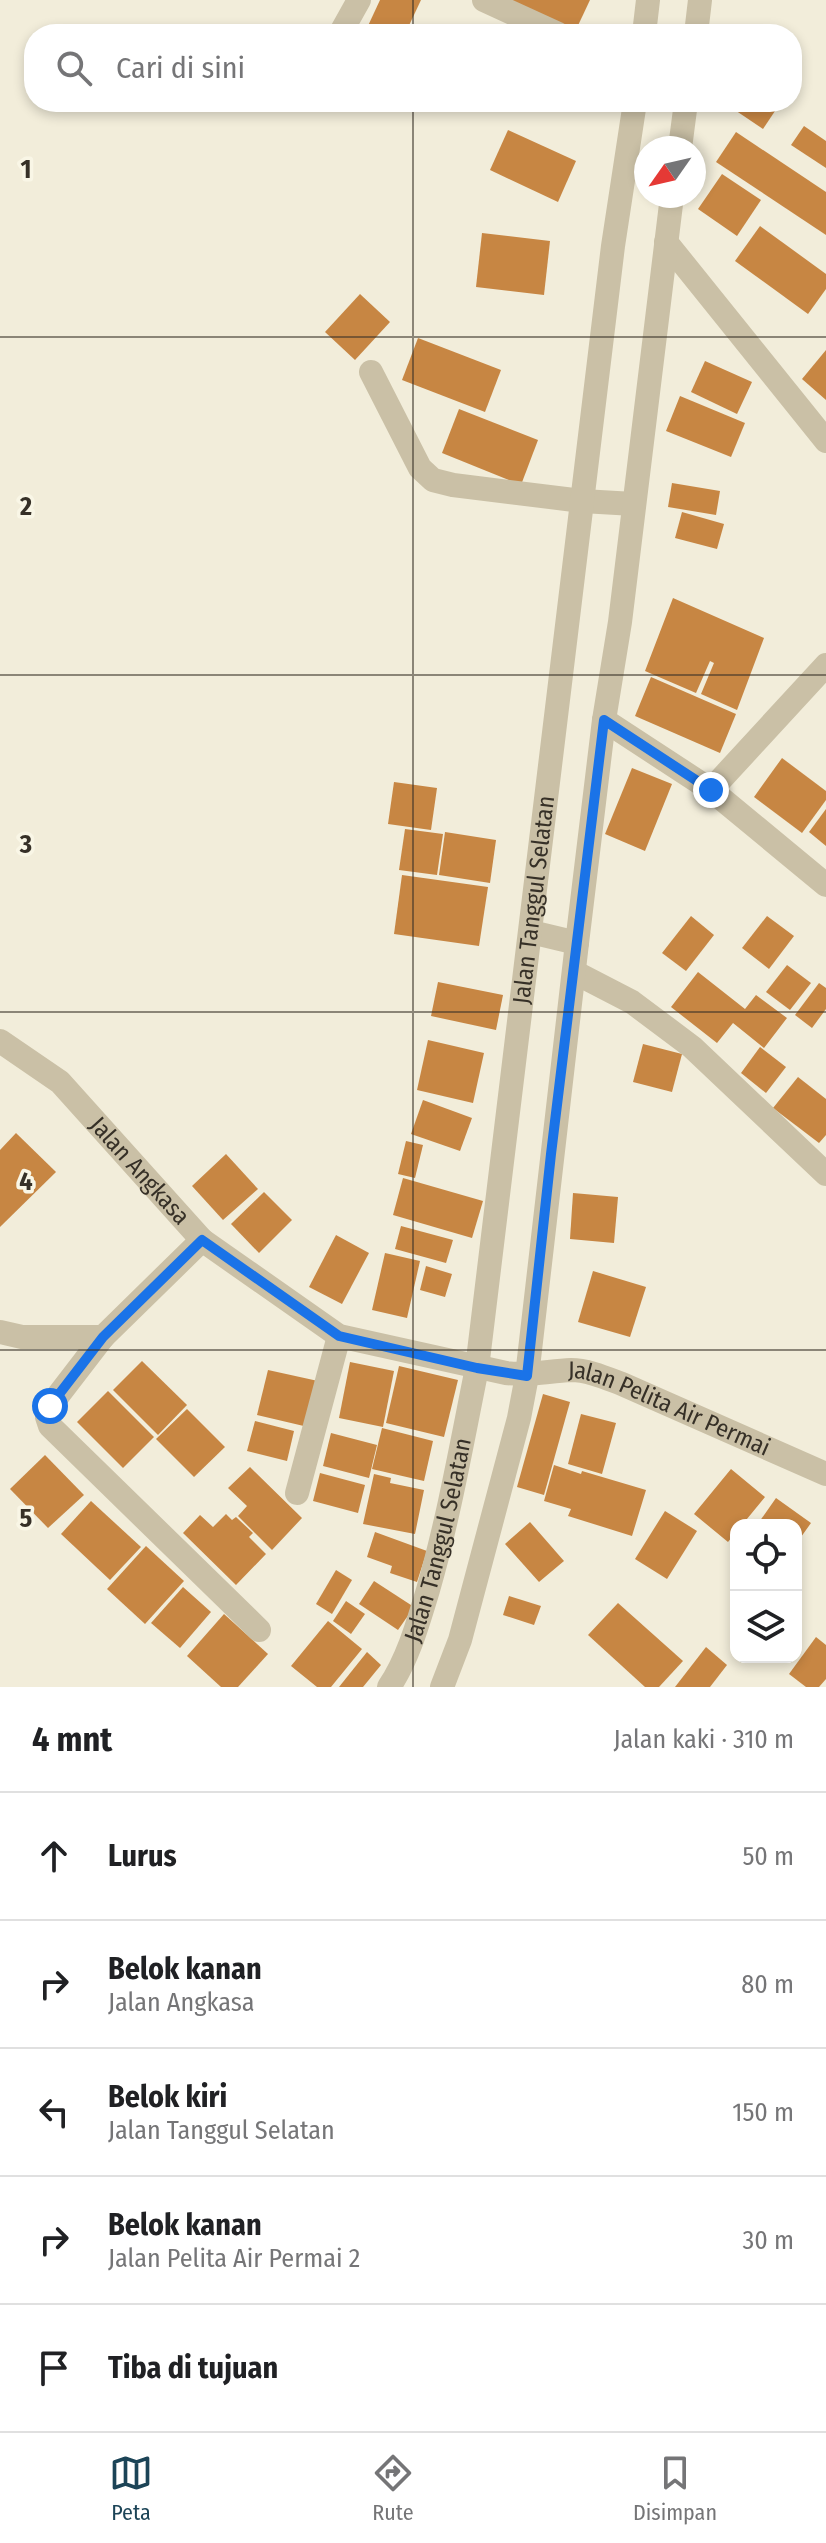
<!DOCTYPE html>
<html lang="id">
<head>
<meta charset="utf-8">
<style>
  body { margin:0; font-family:"Fira Sans Condensed",sans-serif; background:#f2f2f2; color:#202124 }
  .controls { position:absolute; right:24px; bottom:24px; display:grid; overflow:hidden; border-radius:16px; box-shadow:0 4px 12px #0003 }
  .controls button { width:72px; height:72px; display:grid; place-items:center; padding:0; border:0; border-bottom:2px solid #e0e0e0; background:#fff; color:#202124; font:40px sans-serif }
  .compass { position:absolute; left:634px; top:136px; width:72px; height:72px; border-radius:50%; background:#fff; box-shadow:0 4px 12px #0003; rotate:236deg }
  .stop { position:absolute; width:24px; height:24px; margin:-18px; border:6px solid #1a73e8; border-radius:50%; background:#fff }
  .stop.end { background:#1a73e8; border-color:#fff; box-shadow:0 2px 8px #0008 }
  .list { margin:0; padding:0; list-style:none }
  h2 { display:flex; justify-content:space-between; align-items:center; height:104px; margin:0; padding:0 32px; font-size:34px }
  h2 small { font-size:26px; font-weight:400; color:#757577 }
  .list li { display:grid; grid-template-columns:52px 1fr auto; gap:24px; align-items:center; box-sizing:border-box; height:128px; padding:0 32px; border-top:2px solid #e0e0e0 }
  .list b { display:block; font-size:30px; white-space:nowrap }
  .list p { margin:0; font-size:26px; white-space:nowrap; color:#757577 }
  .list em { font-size:26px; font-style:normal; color:#757577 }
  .icon { flex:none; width:44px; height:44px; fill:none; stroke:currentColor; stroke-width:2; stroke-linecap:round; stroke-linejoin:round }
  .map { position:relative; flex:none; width:826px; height:1687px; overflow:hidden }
  .search { position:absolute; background:#fff; box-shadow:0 4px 12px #0003; left:24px; right:24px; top:24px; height:88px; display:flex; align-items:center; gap:20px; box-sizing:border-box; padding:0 28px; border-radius:32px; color:#757577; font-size:30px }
  .sheet { height:744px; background:#fff }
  nav { display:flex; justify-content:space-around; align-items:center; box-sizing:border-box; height:112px; border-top:2px solid #e0e0e0; background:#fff; font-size:22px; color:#757577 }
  nav a { display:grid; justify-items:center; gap:4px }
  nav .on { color:#1c4457 }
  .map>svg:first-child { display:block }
</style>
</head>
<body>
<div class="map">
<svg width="826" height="1687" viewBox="0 0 826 1687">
  <rect width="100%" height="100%" fill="#f2edda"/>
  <!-- building -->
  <g fill="#c78643">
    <polygon points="380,0 421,0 405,34 380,34 367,28"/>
    <polygon points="504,0 590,0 574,34"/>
    <polygon points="723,102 781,102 763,129"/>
    <polygon points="804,126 826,141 826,168 791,145"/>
    <polygon points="508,130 576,161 558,202 490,170"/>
    <polygon points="736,132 826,192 826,235 716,162"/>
    <polygon points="722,174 761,200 737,236 698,209"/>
    <polygon points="760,226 826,274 826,289 808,314 735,261"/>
    <polygon points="482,233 550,241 544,295 476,287"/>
    <polygon points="360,294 390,322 355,360 325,332"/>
    <polygon points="418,338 501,370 485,412 402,380"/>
    <polygon points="826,350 826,400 802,379"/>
    <polygon points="705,361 752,382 737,414 691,392"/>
    <polygon points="680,396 745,423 731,457 666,431"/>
    <polygon points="459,409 538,440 521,485 442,453"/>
    <polygon points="672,483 720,491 716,515 668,507"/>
    <polygon points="682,512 724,524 717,549 675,538"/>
    <polygon points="673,598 764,638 737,710 701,694 714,663 710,661 696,693 645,671"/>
    <polygon points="651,677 736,714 720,753 635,716"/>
    <polygon points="782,758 826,791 826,800 802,833 754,797"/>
    <polygon points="632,768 672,784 645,851 605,834"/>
    <polygon points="394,782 437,788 431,830 388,824"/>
    <polygon points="826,809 826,846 809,832"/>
    <polygon points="405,829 443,834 437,875 399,870"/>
    <polygon points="445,832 496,840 490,883 439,875"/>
    <polygon points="402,875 488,887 479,946 394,934"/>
    <polygon points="691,916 714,935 686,971 662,953"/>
    <polygon points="767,916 794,936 769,969 742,948"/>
    <polygon points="787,965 811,983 790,1010 766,992"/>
    <polygon points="698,972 745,1009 756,995 787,1018 764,1048 733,1023 717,1043 671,1007"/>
    <polygon points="438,982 503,995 496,1030 431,1016"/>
    <polygon points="819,983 826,988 826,1009 812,1028 795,1015"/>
    <polygon points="428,1040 484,1053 473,1103 417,1090"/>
    <polygon points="643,1044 682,1054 672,1092 633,1082"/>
    <polygon points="760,1047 786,1067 766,1093 741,1073"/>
    <polygon points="798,1077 826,1099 826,1135 819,1143 773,1108"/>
    <polygon points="423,1100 472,1118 460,1151 411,1134"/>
    <polygon points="16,1133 56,1172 0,1227 0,1150"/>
    <polygon points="406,1141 423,1145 415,1178 398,1174"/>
    <polygon points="226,1154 258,1189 223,1220 192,1186"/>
    <polygon points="403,1178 483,1201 472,1238 393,1215"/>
    <polygon points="264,1192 292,1220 259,1253 231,1224"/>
    <polygon points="573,1193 618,1197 614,1243 570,1239"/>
    <polygon points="401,1226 453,1240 446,1263 395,1249"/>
    <polygon points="336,1235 369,1253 342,1304 309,1287"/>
    <polygon points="385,1253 420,1261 407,1318 372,1310"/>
    <polygon points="426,1266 452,1274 445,1297 420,1290"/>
    <polygon points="593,1271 646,1287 630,1337 578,1322"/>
    <polygon points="142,1361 187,1405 158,1435 113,1390"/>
    <polygon points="350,1362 394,1371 383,1427 339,1418"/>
    <polygon points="399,1366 458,1380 444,1437 386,1423"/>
    <polygon points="268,1370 318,1381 308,1427 257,1415"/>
    <polygon points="108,1391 154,1437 123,1468 77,1422"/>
    <polygon points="543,1394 570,1402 544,1495 517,1487"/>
    <polygon points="187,1409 225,1447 194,1477 156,1439"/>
    <polygon points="581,1414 616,1423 602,1474 568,1464"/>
    <polygon points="255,1421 294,1431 287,1461 247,1451"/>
    <polygon points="382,1428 433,1441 424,1481 372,1469"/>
    <polygon points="331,1433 377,1445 369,1478 323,1466"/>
    <polygon points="45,1455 84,1495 48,1528 10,1489"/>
    <polygon points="554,1465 581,1474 582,1471 646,1490 632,1536 568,1516 571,1509 544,1501"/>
    <polygon points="250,1467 302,1518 272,1550 238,1516 247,1506 228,1488"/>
    <polygon points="731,1469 765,1497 742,1525 736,1525 736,1532 728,1542 694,1514"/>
    <polygon points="320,1473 365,1485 358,1513 313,1501"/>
    <polygon points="374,1474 391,1478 390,1483 424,1490 415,1534 363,1524"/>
    <polygon points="776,1498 811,1523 796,1544 796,1525 757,1525"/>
    <polygon points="91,1501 141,1547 110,1580 61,1534"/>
    <polygon points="665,1511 697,1531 667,1579 635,1559"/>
    <polygon points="226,1514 232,1520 236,1517 253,1533 249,1537 266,1554 236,1585 183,1533 200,1515 213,1527"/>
    <polygon points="530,1522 564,1561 539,1582 505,1544"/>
    <polygon points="375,1532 427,1551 417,1582 390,1573 392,1566 367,1557"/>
    <polygon points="146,1546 184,1581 145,1624 107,1589"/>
    <polygon points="336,1570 352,1580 332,1614 316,1604"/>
    <polygon points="374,1581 414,1607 398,1630 359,1604"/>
    <polygon points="183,1587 211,1612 180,1648 151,1623"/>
    <polygon points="509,1596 541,1606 534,1625 503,1615"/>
    <polygon points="346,1601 365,1614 351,1634 333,1621"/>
    <polygon points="618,1603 683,1661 659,1687 645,1687 588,1635"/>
    <polygon points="224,1614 268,1654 238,1687 221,1687 187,1656"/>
    <polygon points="328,1621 362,1649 331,1687 317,1687 291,1666"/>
    <polygon points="816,1637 826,1645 826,1679 819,1687 806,1687 789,1674"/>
    <polygon points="706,1647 727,1665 710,1687 675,1687"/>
    <polygon points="367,1652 381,1665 363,1687 339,1687"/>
  </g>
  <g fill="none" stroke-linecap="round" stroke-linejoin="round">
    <!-- minor -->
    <g stroke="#cac0a6" stroke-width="24">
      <polyline points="484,0 558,34"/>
      <polyline points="340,34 359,0"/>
      <polyline points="644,34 648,0"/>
      <polyline points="696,34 700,0"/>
      <polyline points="680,148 686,102"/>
      <polyline points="666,242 826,441"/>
      <polyline points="371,372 420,468 433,480 453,485 582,501 634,504"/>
      <polyline points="604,720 711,790 826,885"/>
      <polyline points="711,790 826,665"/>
      <polyline points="531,932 577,943"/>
      <polyline points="574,972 632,1002 692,1047 826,1174"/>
      <path id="s1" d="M0,1041L60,1082L202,1240L339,1336L506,1373C530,1376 548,1371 571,1370C588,1370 606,1378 622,1384L826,1474"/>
      <polyline points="202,1240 103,1337 50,1406 47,1417 50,1426 259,1630"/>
      <polyline points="0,1332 22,1337 103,1337"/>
      <polyline points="297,1493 339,1336"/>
      <path id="s2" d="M389,1687C408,1659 418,1623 428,1590C449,1517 462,1442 477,1368L613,246L635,102"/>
      <polyline points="442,1687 460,1640 519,1418 527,1376 577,943 604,720 620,622 672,196"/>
    </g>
  </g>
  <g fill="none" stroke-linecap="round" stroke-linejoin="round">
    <!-- route -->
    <polyline stroke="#1a73e8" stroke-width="10" points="50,1406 103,1337 202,1240 339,1336 477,1368 527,1376 551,1154 604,720 711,790"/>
  </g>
  <!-- grid -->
  <path fill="none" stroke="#363027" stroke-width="2" stroke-opacity="0.55" d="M413,0V34M413,102V1687M0,337H826M0,675H826M0,1012H826M0,1350H826"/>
  <g text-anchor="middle" stroke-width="7" stroke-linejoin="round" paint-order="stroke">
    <!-- street labels -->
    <g font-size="24" fill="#363027" stroke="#f9f6e6">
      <text dy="8" stroke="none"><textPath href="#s2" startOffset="804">Jalan Tanggul Selatan</textPath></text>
      <text dy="8" stroke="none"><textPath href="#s1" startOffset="192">Jalan Angkasa</textPath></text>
      <text dy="8" stroke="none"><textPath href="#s1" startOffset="794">Jalan Pelita Air Permai</textPath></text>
      <text dy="8" stroke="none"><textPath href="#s2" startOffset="156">Jalan Tanggul Selatan</textPath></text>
    </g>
  </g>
  <g font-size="26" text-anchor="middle" font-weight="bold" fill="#363027" stroke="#f9f6e6" stroke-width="7" stroke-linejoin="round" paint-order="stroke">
    <text x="26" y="178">1</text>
    <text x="26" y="515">2</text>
    <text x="26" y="853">3</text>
    <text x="26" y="1190">4</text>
    <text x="26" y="1527">5</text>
  </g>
</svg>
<div class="controls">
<button><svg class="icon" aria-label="locate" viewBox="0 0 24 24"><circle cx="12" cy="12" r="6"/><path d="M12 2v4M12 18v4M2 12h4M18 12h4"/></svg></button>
<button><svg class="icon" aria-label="layers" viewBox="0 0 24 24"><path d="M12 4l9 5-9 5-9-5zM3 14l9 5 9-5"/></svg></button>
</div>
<svg class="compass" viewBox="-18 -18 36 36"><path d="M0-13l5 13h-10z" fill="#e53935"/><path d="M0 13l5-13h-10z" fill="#757577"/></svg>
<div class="stop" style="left:50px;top:1406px"></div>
<div class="stop end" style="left:711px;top:790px"></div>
<div class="search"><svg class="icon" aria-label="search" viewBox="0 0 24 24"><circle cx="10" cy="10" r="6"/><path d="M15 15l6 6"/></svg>Cari di sini</div>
</div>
<section class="sheet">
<h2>4 mnt<small>Jalan kaki · 310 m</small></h2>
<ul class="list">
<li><svg class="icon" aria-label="ahead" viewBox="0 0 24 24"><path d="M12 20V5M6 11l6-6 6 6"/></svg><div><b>Lurus</b></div><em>50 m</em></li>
<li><svg class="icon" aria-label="right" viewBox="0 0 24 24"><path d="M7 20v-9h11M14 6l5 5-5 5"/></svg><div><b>Belok kanan</b><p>Jalan Angkasa</p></div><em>80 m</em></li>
<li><svg class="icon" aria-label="left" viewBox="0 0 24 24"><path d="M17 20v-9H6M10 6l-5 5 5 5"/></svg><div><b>Belok kiri</b><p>Jalan Tanggul Selatan</p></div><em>150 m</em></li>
<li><svg class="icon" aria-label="right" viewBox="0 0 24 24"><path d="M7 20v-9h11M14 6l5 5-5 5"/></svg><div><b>Belok kanan</b><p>Jalan Pelita Air Permai 2</p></div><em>30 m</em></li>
<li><svg class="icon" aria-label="arrive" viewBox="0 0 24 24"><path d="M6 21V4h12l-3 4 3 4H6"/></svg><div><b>Tiba di tujuan</b></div></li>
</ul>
</section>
<nav>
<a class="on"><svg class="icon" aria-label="map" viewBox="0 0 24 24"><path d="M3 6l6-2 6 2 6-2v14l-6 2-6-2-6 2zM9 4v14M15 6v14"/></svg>Peta</a>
<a><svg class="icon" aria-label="directions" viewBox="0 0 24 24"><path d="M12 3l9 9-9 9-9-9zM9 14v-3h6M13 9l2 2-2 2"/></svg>Rute</a>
<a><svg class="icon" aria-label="saved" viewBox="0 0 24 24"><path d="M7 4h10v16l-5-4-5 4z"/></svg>Disimpan</a>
</nav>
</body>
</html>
